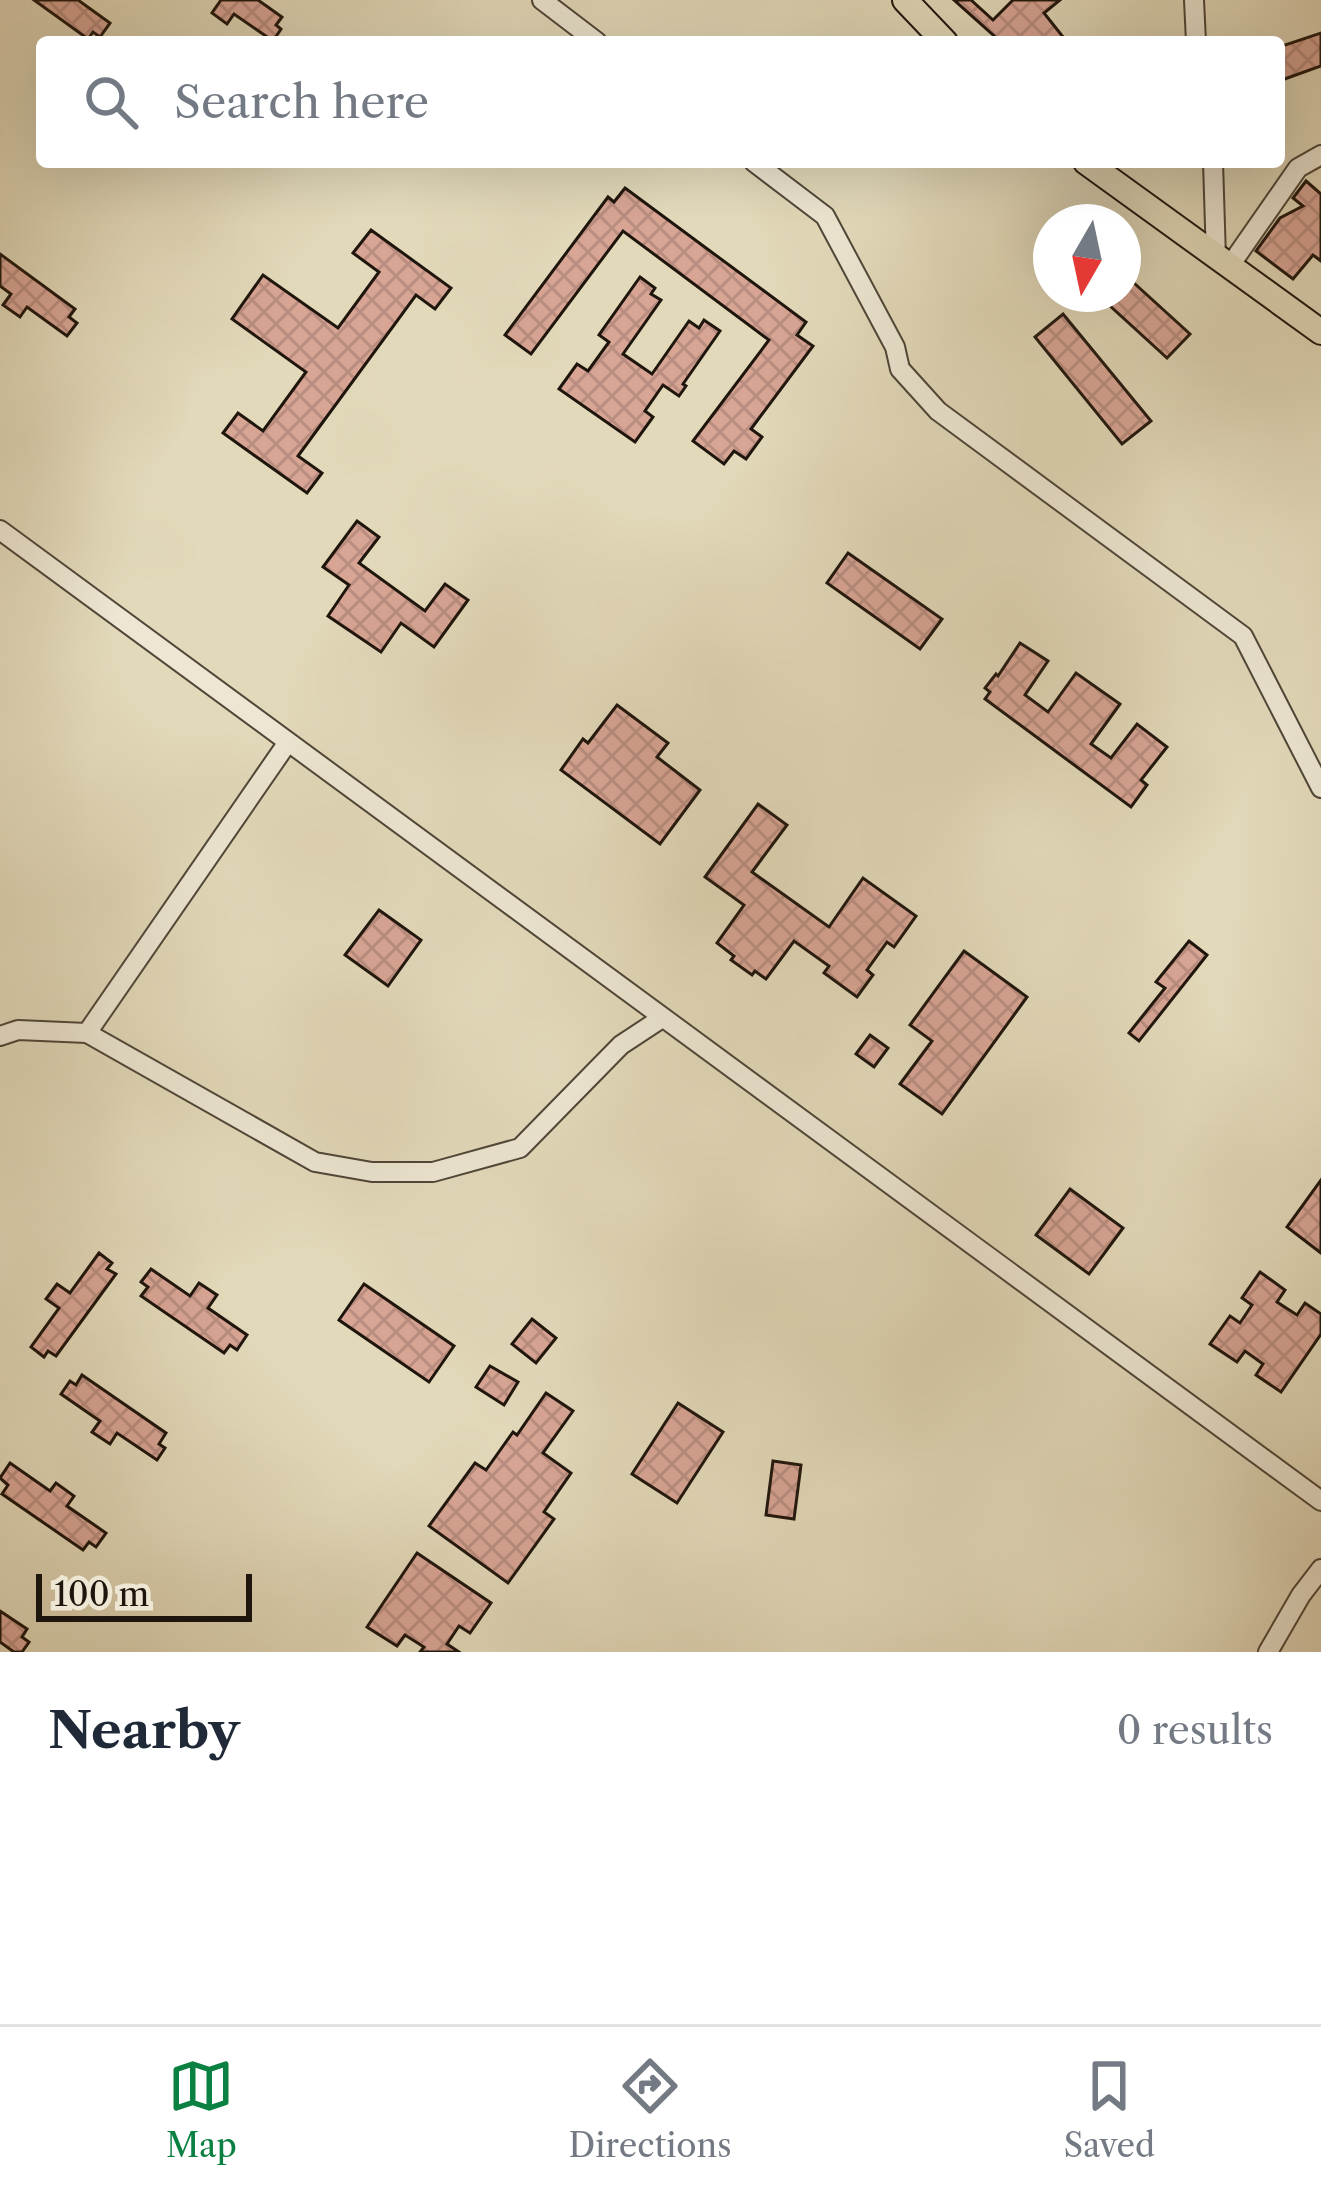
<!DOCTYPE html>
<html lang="en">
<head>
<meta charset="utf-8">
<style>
  body { margin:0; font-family:"Libre Caslon Text",serif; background:#f6f6f7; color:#1f2937 }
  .compass { position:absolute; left:1033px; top:204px; width:108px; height:108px; border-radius:50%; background:#fff; box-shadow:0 12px 48px #0002; rotate:189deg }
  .scale { position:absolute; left:36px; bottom:30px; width:216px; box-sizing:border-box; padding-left:12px; border:6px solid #1e150c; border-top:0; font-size:33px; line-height:42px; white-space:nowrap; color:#1e150c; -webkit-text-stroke:9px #ece6d2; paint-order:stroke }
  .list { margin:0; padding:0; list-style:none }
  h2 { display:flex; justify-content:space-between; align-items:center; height:156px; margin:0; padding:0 48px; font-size:51px }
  h2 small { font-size:39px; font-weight:400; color:#747a83 }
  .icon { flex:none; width:66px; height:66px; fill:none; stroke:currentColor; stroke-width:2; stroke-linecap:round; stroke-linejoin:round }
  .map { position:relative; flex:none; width:1321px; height:1652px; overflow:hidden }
  .search { position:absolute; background:#fff; box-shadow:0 12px 48px #0002; left:36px; right:36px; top:36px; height:132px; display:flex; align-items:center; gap:30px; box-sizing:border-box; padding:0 42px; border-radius:12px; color:#747a83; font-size:45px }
  .sheet { height:372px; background:#fff }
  nav { display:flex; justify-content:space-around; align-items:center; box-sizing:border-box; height:168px; border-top:3px solid #e0e1e3; background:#fff; font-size:33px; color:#747a83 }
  nav a { display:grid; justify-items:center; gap:6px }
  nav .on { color:#0b8043 }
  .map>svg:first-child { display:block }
</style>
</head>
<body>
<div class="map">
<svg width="1321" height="1652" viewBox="0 0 1321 1652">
  <defs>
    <pattern id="building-cross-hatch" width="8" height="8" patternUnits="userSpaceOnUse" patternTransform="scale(3)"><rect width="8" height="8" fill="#d8a595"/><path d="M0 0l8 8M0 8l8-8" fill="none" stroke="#b98d7f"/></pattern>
  </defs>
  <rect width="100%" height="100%" fill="#e2d9ba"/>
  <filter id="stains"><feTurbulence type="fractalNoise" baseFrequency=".00167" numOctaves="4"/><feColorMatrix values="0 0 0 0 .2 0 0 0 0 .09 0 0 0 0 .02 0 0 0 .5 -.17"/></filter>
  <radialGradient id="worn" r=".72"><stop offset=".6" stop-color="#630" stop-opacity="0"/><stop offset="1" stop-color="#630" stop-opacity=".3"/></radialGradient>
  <!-- building -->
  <g fill="url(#building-cross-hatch)" stroke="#1e150c" stroke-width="3">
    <polygon points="34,0 78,0 110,23 100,37 93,32 88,39"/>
    <polygon points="221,0 258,0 282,17 276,25 281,29 273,41 234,14 227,24 212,13"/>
    <polygon points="954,0 971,0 993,20 1013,0 1060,0 1044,13 1067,42 1001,42"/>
    <polygon points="1321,33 1321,66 1279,81 1279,47"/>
    <polygon points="1306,181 1321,194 1321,261 1313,255 1293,279 1256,251 1280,218 1303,206 1293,198"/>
    <polygon points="625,188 806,322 797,335 813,346 751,429 762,437 746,459 734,451 724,464 693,441 769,340 623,231 531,354 505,335 608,197 614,202"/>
    <polygon points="371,230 451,288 435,309 416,295 298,456 322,473 307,493 223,433 238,413 263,431 306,372 232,319 263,275 338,328 379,272 353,253"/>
    <polygon points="0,254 75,309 69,317 77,323 67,336 27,307 20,317 3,305 11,294 0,286"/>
    <polygon points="1123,273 1190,334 1167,358 1097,294 1123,294"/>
    <polygon points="640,277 655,288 651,294 661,300 623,354 652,374 689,321 699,328 704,320 720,331 683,384 686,386 679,396 663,385 645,411 653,417 635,442 559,389 577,364 588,371 609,342 599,335"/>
    <polygon points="1063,314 1151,421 1122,444 1035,337"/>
    <polygon points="357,521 379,537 359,563 425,611 445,584 468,600 434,647 401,623 381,652 328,616 349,585 323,567"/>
    <polygon points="848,553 942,619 920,649 827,583"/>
    <polygon points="1020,643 1048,661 1025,695 1048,712 1076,673 1120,704 1091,744 1111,758 1137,724 1167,747 1141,780 1147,785 1131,807 985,699 990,692 985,688 996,674 998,676"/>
    <polygon points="617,705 668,743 657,757 700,790 660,844 561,770 583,739 588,743"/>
    <polygon points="758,804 787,825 752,872 829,927 863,878 916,916 894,947 887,942 867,970 873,975 857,997 824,973 829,966 794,941 766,979 755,971 752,975 731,960 734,956 717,943 744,905 705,877"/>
    <polygon points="379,910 421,940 388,986 345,955"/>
    <polygon points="1189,941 1207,955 1139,1041 1129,1033 1165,988 1156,982"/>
    <polygon points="964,951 1027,997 942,1114 900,1084 932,1041 910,1025"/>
    <polygon points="870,1035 888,1048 874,1067 856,1054"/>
    <polygon points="1321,1180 1321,1253 1287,1227"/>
    <polygon points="1070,1189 1123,1228 1089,1274 1036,1235"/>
    <polygon points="99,1253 112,1263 107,1269 116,1274 56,1356 48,1351 44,1357 31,1347 59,1308 46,1299 57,1284 70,1293"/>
    <polygon points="151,1269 190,1296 199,1283 217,1295 208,1308 247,1335 237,1350 230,1345 224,1353 141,1296 148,1287 141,1282"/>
    <polygon points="1260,1272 1285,1290 1277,1302 1297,1315 1305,1303 1321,1314 1321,1334 1281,1392 1256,1375 1263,1364 1245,1351 1237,1362 1210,1344 1230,1316 1240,1323 1252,1305 1242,1298"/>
    <polygon points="364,1284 454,1346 429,1382 339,1320"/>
    <polygon points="532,1319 556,1338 536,1363 512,1344"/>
    <polygon points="490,1366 518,1382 504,1405 476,1387"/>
    <polygon points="82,1375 166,1433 159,1444 165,1448 157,1460 117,1433 110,1444 92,1432 100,1421 61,1394 70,1381 76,1385"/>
    <polygon points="546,1393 573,1411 543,1453 571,1473 544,1512 554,1519 508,1583 429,1526 475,1463 486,1470 513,1432 517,1435"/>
    <polygon points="678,1403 723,1432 677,1503 632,1474"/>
    <polygon points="773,1461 801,1465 794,1519 766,1515"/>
    <polygon points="10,1463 50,1491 56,1483 74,1496 67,1506 106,1533 96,1547 89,1542 83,1550 2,1494 8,1485 0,1478"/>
    <polygon points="417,1553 491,1603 470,1633 459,1626 447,1644 459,1652 420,1652 424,1647 405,1635 397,1646 367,1627"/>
    <polygon points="0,1611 27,1629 22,1637 29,1642 22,1652 14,1652 0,1642"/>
  </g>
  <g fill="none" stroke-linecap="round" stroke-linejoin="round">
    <!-- minor casing -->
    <g stroke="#4f4638" stroke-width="22">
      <g id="minor">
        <polyline points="542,0 597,42"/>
        <polyline points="1194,0 1196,42"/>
        <polyline points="754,162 825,216 895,347 900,369 938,411 1243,636 1321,788"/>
        <polyline points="1213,162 1216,258"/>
        <polyline points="1229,267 1298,168 1321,155"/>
        <polyline points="0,530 1321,1501"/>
        <polyline points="87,1033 288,742"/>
        <polyline points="0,1036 18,1030 87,1033 315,1162 372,1172 433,1172 520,1148 621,1045 662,1018"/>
        <polyline points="1268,1652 1301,1595 1321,1569"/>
      </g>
    </g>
    <!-- major casing -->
    <g stroke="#1e150c" stroke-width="28">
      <g id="major">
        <polyline points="905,0 945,42"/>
        <polyline points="1086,162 1321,332"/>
      </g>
    </g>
    <!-- minor -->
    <use href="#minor" stroke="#ece6d2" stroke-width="18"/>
    <!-- major -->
    <use href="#major" stroke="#e2d9ba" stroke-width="24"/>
  </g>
  <rect width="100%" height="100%" filter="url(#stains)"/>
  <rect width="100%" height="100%" fill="url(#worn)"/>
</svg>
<svg class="compass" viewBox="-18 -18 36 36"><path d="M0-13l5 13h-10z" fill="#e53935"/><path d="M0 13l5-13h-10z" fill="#747a83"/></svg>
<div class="scale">100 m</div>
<div class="search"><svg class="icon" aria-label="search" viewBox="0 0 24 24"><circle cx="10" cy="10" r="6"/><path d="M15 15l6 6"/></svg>Search here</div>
</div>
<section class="sheet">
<h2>Nearby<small>0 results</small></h2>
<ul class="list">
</ul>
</section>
<nav>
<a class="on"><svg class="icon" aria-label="map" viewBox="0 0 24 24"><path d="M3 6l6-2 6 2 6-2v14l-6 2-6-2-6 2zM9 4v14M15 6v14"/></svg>Map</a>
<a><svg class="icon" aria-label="directions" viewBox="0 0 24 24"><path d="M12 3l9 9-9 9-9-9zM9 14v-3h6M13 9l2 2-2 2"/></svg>Directions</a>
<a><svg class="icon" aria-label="saved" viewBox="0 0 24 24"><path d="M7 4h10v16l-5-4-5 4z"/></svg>Saved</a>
</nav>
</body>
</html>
